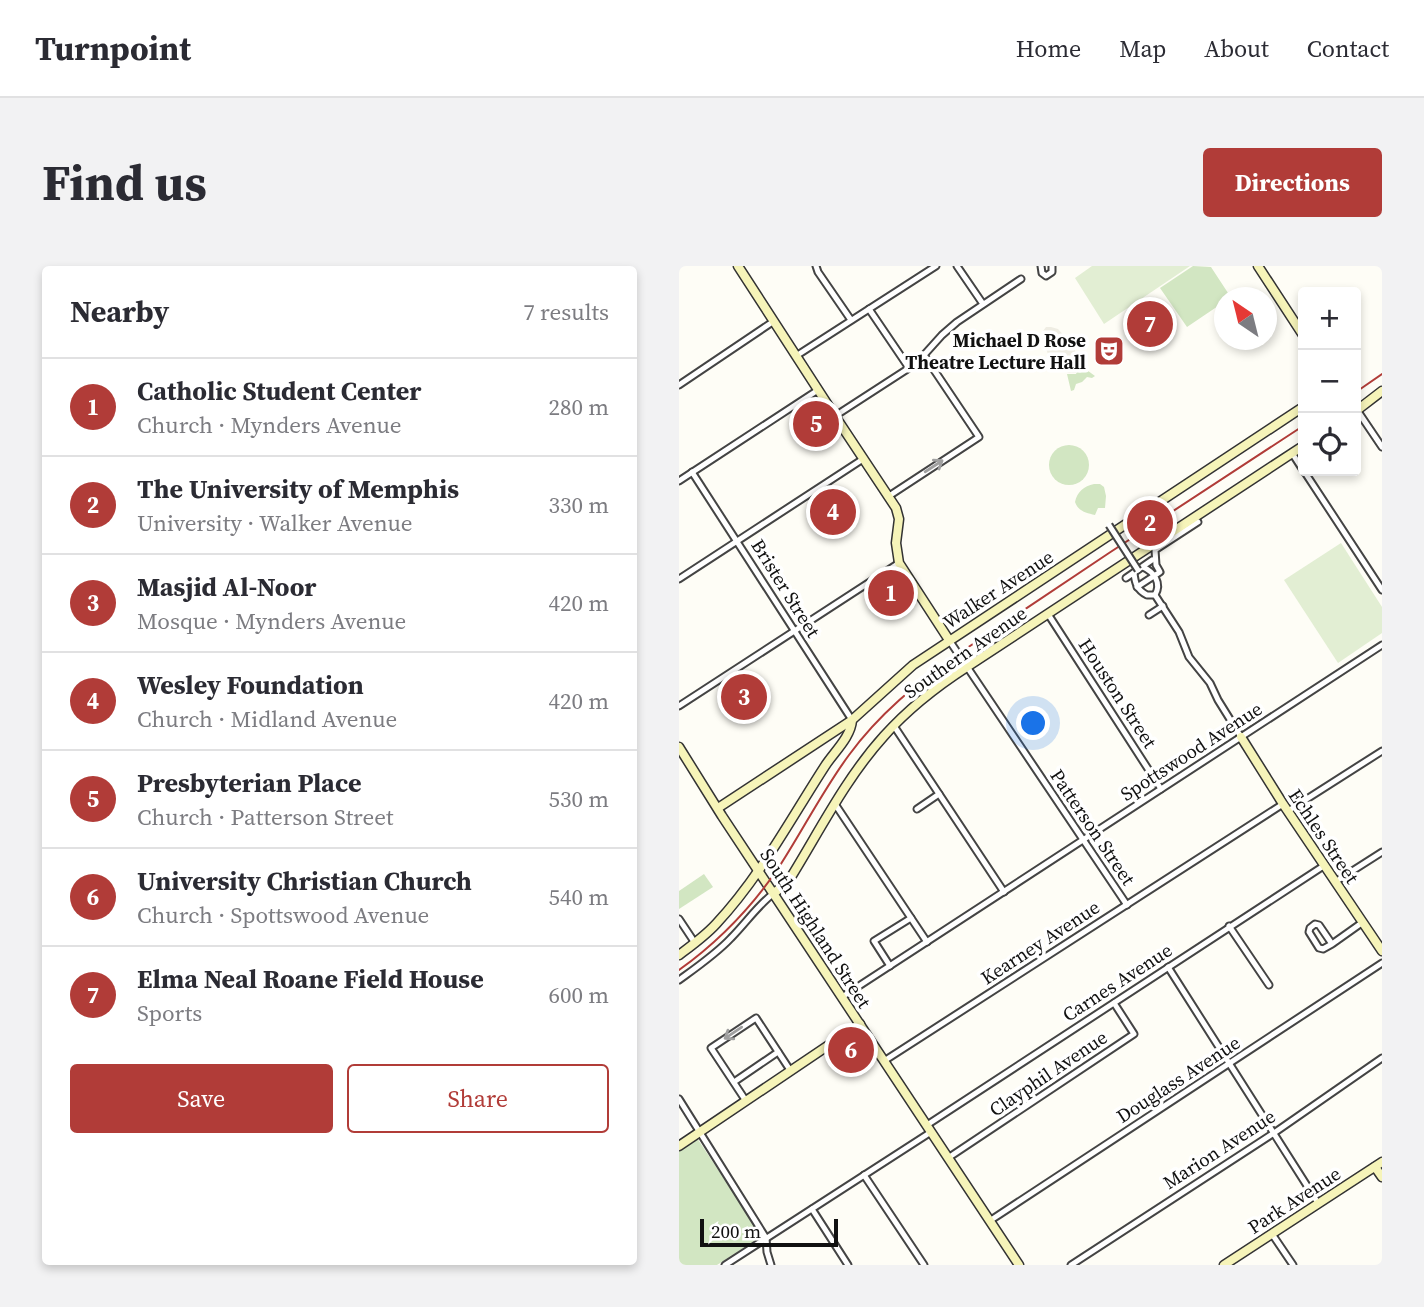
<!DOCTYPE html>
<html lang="en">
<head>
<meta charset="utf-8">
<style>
  body { margin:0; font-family:"Source Serif 4",serif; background:#f2f2f3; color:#2b2b33 }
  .controls { position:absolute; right:21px; top:21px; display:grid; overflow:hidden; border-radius:7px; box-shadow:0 4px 10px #0003 }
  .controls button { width:63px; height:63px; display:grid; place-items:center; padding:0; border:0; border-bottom:2px solid #e1e1e2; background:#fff; color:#2b2b33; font:35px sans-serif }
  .compass { position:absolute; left:535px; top:21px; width:63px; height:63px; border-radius:50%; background:#fff; box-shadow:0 4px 10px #0003; rotate:325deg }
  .scale { position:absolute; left:21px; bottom:18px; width:138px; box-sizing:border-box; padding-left:7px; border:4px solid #111; border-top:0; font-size:19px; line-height:24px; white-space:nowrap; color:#111; -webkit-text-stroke:5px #fff; paint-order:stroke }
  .you { position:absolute; left:355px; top:458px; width:24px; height:24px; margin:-18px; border:5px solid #fff; border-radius:50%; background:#1a73e8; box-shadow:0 0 0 10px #1a73e833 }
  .badge { display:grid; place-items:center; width:46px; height:46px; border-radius:50%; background:#b13c38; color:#fff; font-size:23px; font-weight:700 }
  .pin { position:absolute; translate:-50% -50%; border:4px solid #fff; box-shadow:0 2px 7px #0006 }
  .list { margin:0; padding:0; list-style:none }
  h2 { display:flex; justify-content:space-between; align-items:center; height:91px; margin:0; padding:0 28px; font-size:30px }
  h2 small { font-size:23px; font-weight:400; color:#7c7c81 }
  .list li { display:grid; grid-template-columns:46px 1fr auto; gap:21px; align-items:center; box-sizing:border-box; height:98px; padding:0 28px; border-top:2px solid #e1e1e2 }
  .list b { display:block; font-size:26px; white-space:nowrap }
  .list p { margin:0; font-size:23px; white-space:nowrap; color:#7c7c81 }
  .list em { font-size:23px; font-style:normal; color:#7c7c81 }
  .actions { display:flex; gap:14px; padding:21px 28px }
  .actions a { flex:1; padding:16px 0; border:2px solid #b13c38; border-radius:7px; text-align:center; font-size:24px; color:#b13c38 }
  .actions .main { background:#b13c38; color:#fff }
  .icon { flex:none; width:38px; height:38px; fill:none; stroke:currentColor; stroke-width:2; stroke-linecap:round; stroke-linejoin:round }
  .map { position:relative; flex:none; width:703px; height:999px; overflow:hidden; border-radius:7px }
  header { display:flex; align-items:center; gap:42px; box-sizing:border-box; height:98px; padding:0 35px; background:#fff; border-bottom:2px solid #e1e1e2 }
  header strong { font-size:33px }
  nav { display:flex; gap:38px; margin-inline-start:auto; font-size:24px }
  .intro { display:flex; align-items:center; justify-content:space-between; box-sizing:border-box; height:168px; padding:0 42px }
  h1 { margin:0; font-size:49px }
  .button { padding:18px 32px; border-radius:7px; background:#b13c38; color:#fff; font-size:24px; font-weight:700 }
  main { display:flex; gap:42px; padding:0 42px }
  aside { flex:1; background:#fff; border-radius:7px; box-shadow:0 4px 10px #0003 }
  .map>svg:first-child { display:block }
</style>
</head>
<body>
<header>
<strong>Turnpoint</strong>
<nav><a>Home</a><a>Map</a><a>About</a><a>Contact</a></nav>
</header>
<div class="intro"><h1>Find us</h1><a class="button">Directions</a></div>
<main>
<aside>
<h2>Nearby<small>7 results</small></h2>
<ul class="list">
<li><span class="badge">1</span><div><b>Catholic Student Center</b><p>Church · Mynders Avenue</p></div><em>280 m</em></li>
<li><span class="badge">2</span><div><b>The University of Memphis</b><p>University · Walker Avenue</p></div><em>330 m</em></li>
<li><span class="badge">3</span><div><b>Masjid Al-Noor</b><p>Mosque · Mynders Avenue</p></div><em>420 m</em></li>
<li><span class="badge">4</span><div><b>Wesley Foundation</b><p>Church · Midland Avenue</p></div><em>420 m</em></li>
<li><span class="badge">5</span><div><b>Presbyterian Place</b><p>Church · Patterson Street</p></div><em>530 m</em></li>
<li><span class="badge">6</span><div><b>University Christian Church</b><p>Church · Spottswood Avenue</p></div><em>540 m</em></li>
<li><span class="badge">7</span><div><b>Elma Neal Roane Field House</b><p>Sports</p></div><em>600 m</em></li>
</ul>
<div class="actions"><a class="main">Save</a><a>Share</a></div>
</aside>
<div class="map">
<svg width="703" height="999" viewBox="0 0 703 999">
  <rect width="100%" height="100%" fill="#fefdf6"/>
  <!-- green -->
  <g fill="#d2e6c2">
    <polygon points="514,0 532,1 551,30 545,32 545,36 508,61 481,22"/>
    <polygon points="401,99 416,110 413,112 408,111 403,116 397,118 395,124 392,125 388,108 397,108"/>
    <circle cx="390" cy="199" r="20"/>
    <path d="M415,218H421L425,221L427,230L426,242H419L416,249C407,247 399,245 396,236C398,226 405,220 415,218Z"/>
    <polygon points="25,608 34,621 0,643 0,625"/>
    <polygon points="18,872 83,970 38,999 0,999 0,884"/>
  </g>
  <!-- pitch -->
  <g fill="#e2eed3">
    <polygon points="413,0 511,0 425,58 396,12"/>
    <polygon points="662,277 703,341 703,367 659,397 605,314"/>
  </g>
  <!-- plaza -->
  <polygon fill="#efede3" points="367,61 372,61 379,63 395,81 400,97 400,104 397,107 386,106 369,88 363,72 364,65"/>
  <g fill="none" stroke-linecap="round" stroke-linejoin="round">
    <!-- street casing -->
    <g stroke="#444" stroke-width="9">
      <g id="street">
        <polyline points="137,0 139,6 172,54"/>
        <polyline points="278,0 304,38"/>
        <polyline points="362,0 363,7 367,10 373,6 373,0"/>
        <polyline points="190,43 230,102"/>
        <polyline points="117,90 257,0"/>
        <polyline points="0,119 95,55"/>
        <polyline points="678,144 703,181"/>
        <polyline points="156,150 227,104 245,89 263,69 278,56 342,13"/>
        <polyline points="613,187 624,204"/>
        <polyline points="625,205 703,324"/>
        <polyline points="13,206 173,454"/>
        <polyline points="0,215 139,124"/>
        <polyline points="210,230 300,171 245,89"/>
        <path d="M464,301C475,306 483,317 476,329"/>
        <path d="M455,307C456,317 458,324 468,329H476L500,366L510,391L531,417L539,434L562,471"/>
        <polyline points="447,312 473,294"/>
        <polyline points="0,313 184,193"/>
        <polyline points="458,321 481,306 477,299 476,284 519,256"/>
        <polyline points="369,348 482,523"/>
        <polyline points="470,349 484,340"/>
        <polyline points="270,374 448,639"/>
        <polyline points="0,440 220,297"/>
        <polyline points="215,460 325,626"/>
        <polyline points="156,538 248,676"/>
        <polyline points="238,543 260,528"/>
        <polyline points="609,545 703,485"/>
        <polyline points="656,616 703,586"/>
        <polyline points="0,653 16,677"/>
        <polyline points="550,660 590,719"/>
        <polyline points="653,678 644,683 640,682 630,666 631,662 636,658 640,659 653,678 684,656"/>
        <polyline points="211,700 195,675 232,652"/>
        <polyline points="489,701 639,937"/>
        <path d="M0,714C18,701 37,688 52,672C67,657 79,639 95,627"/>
        <polyline points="163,731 703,379"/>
        <polyline points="205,795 604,538"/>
        <polyline points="55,816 99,786"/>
        <polyline points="0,833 87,972 88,986 92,999"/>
        <polyline points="67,835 32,782 77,752 111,804"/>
        <polyline points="248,859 646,599"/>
        <polyline points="269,892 455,768 435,737"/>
        <polyline points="185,909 245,999"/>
        <polyline points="133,943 169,999"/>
        <polyline points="312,954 703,697"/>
        <polyline points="593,968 614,999"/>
        <polyline points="46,999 252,866"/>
        <polyline points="392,999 595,867 703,792"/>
      </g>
    </g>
    <!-- secondary casing -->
    <g stroke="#333" stroke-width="11">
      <g id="secondary">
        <polyline points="59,0 156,150 217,242 220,253 217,277 220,297 270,374"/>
        <polyline points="579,0 624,69"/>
        <polyline points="677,145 703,125"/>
        <polyline points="562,471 604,538 703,685"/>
        <polyline points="0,481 43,550 340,999"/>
        <polyline points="39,542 173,454 234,399 624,141"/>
        <path d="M95,627L104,620L112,611C141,564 167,512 205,470C229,443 257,421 288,401L624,180"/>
        <path d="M0,689C12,680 26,670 37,658C81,611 111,554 146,500C155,486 172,471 173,454"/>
        <polyline points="0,880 181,758"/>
        <polyline points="696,901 703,911"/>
        <polyline points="545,999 703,896"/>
      </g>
    </g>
    <!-- street -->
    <use href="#street" stroke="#fff" stroke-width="5"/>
    <!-- secondary -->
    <use href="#secondary" stroke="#f6f4b9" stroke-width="8"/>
    <!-- rail -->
    <g stroke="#b13c38" stroke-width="2">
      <polyline points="677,126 703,108"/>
      <path d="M0,704C39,676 73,641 100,601C124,564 144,524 170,489C200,448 238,417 279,388L430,287L624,160"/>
    </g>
    <!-- street-bridge casing -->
    <g stroke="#444" stroke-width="9" stroke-linecap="butt">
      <polyline id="street-bridge" points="430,259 459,304"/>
    </g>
    <!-- street-bridge -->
    <use href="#street-bridge" stroke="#fff" stroke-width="5"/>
  </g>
  <!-- one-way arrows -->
  <defs><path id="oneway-shaft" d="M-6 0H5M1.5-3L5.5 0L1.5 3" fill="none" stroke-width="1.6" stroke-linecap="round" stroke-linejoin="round" transform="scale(1.75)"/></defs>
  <g stroke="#a0a0a0">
    <use href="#oneway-shaft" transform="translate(255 200) rotate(-33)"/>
    <use href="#oneway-shaft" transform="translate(54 767) rotate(146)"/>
  </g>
  <!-- icons -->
  <defs>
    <g id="theatre-square" transform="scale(1.575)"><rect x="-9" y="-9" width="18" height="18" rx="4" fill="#b13c38" stroke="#fff"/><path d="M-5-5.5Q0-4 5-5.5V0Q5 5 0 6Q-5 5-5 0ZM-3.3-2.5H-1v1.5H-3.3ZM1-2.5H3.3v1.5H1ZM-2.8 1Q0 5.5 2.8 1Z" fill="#fff"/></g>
  </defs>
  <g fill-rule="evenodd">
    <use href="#theatre-square" x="430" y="85"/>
  </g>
  <g text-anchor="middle" stroke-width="7" stroke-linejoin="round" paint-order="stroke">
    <!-- poi labels -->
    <g font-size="19" font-weight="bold" fill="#111" stroke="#fff" text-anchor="end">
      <text x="407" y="81">Michael D Rose<tspan x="407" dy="22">Theatre Lecture Hall</tspan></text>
    </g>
    <!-- street labels -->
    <g font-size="19" fill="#111" stroke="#fff">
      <text transform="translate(107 322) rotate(58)" y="7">Brister Street</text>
      <text transform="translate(319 323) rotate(-33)" y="7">Walker Avenue</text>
      <text transform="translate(286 386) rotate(-35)" y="7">Southern Avenue</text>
      <text transform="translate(439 427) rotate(57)" y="7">Houston Street</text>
      <text transform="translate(512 485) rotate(-33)" y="7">Spottswood Avenue</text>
      <text transform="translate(414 561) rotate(56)" y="7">Patterson Street</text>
      <text transform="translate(645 570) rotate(56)" y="7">Echles Street</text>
      <text transform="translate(137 662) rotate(57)" y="7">South Highland Street</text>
      <text transform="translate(361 676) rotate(-33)" y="7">Kearney Avenue</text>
      <text transform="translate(438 716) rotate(-33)" y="7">Carnes Avenue</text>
      <text transform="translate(369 807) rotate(-34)" y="7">Clayphil Avenue</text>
      <text transform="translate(499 813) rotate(-33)" y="7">Douglass Avenue</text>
      <text transform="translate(540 883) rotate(-33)" y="7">Marion Avenue</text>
      <text transform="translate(615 934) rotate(-33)" y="7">Park Avenue</text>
    </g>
  </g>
</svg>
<div class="controls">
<button>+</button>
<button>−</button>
<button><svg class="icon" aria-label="locate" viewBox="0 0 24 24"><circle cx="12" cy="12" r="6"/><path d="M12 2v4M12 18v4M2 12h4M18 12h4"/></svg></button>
</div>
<svg class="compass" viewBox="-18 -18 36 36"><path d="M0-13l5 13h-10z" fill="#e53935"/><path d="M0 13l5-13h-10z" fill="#7c7c81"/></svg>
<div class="scale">200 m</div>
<div class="you"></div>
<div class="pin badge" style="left:212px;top:327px">1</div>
<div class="pin badge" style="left:471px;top:257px">2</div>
<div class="pin badge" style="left:65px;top:431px">3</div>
<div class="pin badge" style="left:154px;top:246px">4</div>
<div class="pin badge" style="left:137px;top:158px">5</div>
<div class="pin badge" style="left:172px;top:784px">6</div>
<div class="pin badge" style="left:471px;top:58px">7</div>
</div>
</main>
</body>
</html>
